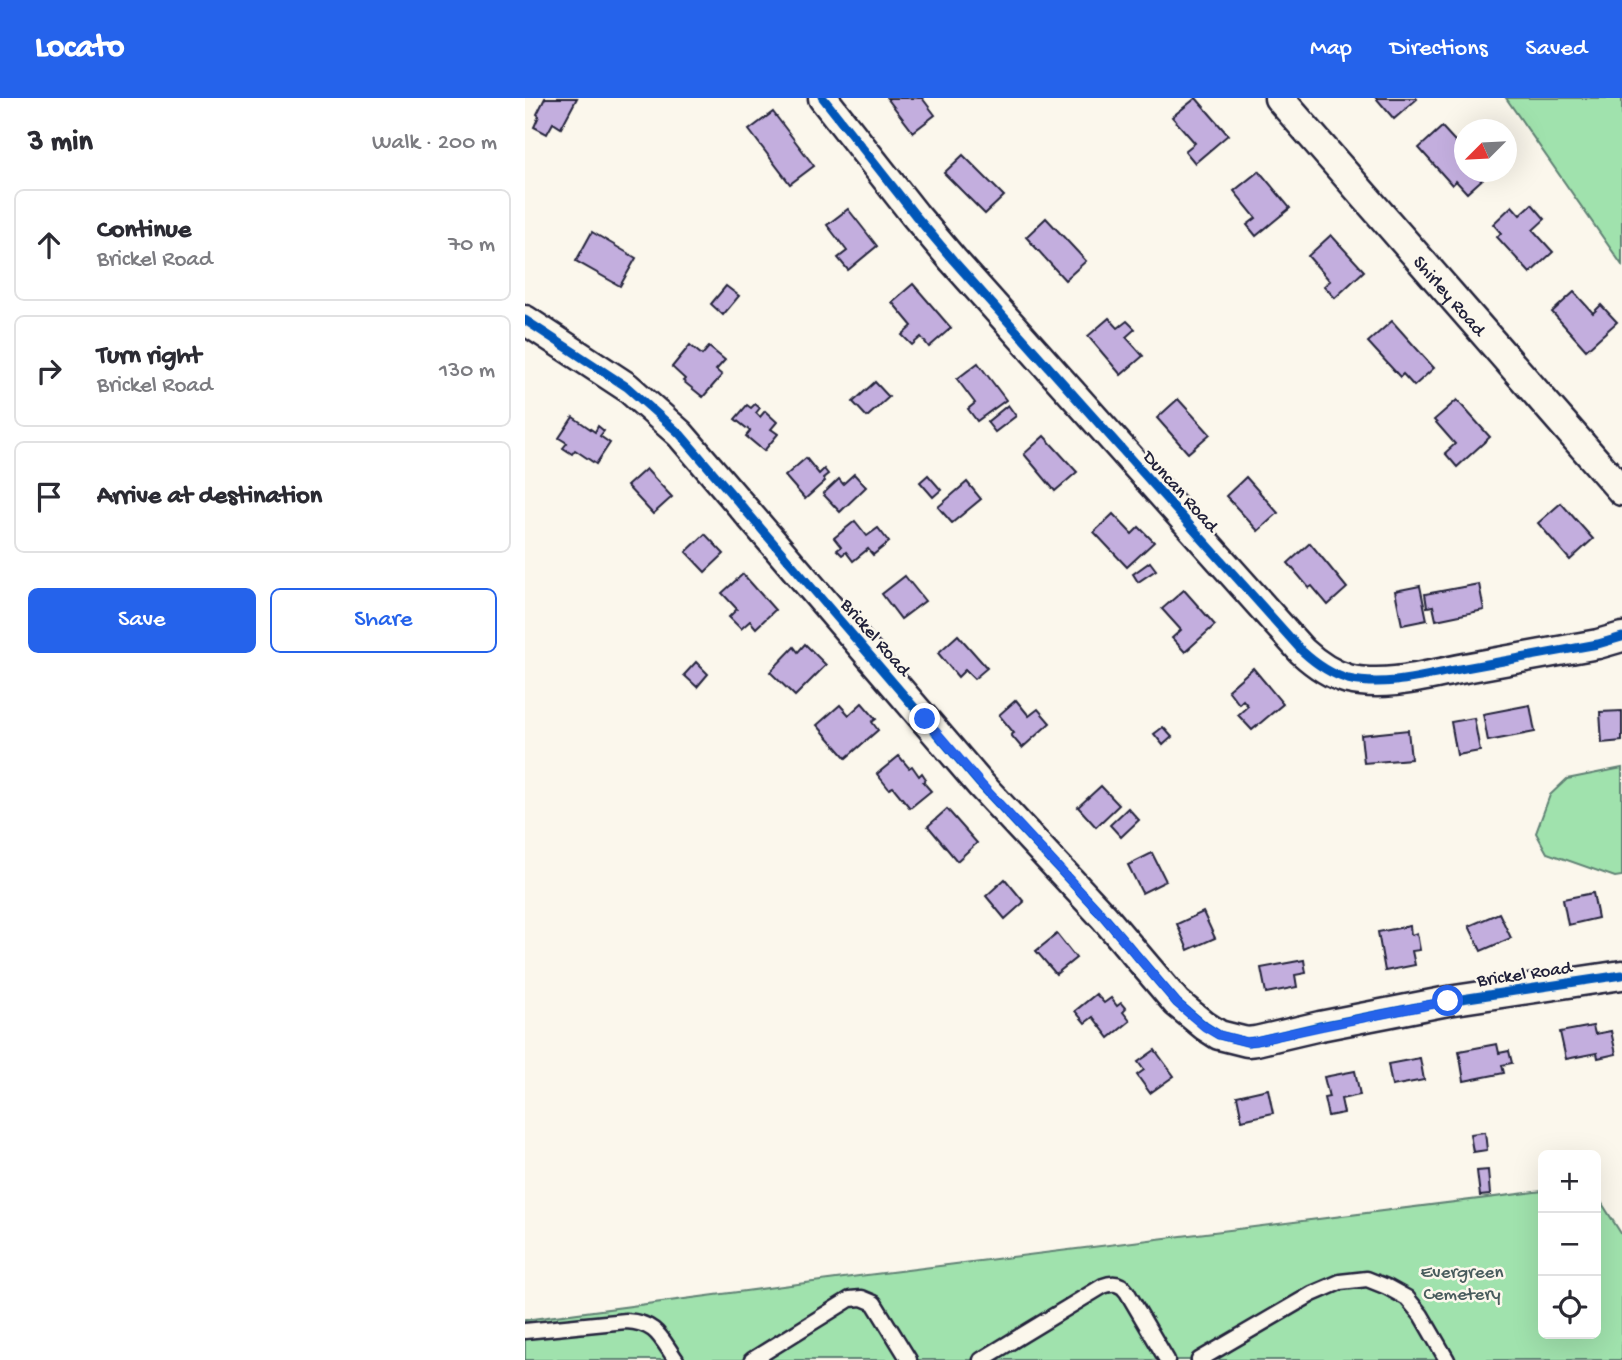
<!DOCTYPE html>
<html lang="en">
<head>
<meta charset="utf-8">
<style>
  body { margin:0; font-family:"Gochi Hand",sans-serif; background:#f7f7f7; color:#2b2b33 }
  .controls { position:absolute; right:21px; bottom:21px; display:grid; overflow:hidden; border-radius:10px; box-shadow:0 7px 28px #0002 }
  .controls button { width:63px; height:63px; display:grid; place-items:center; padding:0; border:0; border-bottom:2px solid #e1e1e2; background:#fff; color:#2b2b33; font:35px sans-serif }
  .compass { position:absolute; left:929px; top:21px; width:63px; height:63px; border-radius:50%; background:#fff; box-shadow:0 7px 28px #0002; rotate:246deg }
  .stop { position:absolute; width:21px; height:21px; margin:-16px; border:5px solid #2563eb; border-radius:50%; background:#fff }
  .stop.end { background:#2563eb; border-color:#fff; box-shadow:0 2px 7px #0008 }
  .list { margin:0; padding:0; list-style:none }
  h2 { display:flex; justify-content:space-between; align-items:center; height:91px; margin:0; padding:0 28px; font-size:30px }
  h2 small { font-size:23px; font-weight:400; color:#7c7c81 }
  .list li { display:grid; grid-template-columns:46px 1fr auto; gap:21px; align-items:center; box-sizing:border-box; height:112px; margin:0 14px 14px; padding:0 14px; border:2px solid #e1e1e2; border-radius:10px }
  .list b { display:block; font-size:26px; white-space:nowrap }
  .list p { margin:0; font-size:23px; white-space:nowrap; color:#7c7c81 }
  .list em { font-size:23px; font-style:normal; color:#7c7c81 }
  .actions { display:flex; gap:14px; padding:21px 28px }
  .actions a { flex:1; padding:16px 0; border:2px solid #2563eb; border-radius:10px; text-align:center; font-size:24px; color:#2563eb }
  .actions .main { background:#2563eb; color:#fff }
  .icon { flex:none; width:38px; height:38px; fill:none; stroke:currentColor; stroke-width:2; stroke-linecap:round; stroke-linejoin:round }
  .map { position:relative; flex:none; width:1097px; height:1262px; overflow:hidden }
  header { display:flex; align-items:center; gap:42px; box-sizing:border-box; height:98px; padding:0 35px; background:#2563eb; color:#fff }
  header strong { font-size:33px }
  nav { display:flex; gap:38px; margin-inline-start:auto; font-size:24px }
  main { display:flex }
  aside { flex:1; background:#fff }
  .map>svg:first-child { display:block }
</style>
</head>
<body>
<header>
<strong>Locato</strong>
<nav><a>Map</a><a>Directions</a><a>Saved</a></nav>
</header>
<main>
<aside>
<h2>3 min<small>Walk · 200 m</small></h2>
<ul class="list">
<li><svg class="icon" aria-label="ahead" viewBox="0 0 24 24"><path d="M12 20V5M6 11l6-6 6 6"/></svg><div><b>Continue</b><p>Brickel Road</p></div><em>70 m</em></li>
<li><svg class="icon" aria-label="right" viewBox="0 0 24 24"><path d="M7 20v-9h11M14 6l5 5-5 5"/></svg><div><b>Turn right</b><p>Brickel Road</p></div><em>130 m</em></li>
<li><svg class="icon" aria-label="arrive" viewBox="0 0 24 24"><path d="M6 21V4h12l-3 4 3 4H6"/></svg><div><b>Arrive at destination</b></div></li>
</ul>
<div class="actions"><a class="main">Save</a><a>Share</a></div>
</aside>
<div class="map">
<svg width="1097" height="1262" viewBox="0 0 1097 1262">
  <rect width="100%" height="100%" fill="#fbf7ec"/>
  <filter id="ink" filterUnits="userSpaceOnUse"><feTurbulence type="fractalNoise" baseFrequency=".0143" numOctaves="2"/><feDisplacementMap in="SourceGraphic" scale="14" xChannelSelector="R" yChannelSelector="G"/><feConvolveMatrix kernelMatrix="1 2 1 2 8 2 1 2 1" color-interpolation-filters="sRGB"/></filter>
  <g filter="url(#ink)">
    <!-- green -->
    <g fill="#a0e2ad" stroke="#618274" stroke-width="2">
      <polygon points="981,0 1097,0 1097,167"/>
      <polygon points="1097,670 1097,778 1090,779 1022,755 1011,735 1025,697 1042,681"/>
      <polygon points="1018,1093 1018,1236 1071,1236 1071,1096 1097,1137 1097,1262 0,1262 0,1222 334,1178"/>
    </g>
    <!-- building -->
    <g fill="#c3aede" stroke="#22223b" stroke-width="2">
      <polygon points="20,0 52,0 36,30 28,25 22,36 9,29 14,18 12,16"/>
      <polygon points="362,0 397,0 410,17 388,34"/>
      <polygon points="671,0 703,37 670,65 660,53 670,45 647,19"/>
      <polygon points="851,0 891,0 892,1 869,21"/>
      <polygon points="248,14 289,68 265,86 224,32"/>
      <polygon points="917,29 940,54 940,74 957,74 961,78 942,95 931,83 927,87 894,50"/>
      <polygon points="438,57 479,98 460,116 419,75"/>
      <polygon points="734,73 765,110 731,138 722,127 731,120 709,93"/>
      <polygon points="1007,106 1020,121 1008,132 1028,154 1005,175 972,139 976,135 968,126 987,108 995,117"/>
      <polygon points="323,111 352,148 323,172 313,160 322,153 302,127"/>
      <polygon points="521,120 561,163 540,182 501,139"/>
      <polygon points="67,134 111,160 95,188 51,163"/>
      <polygon points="806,137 839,173 810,200 799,188 805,183 783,158"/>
      <polygon points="388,186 426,230 404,249 396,239 387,247 377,237 387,228 367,204"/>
      <polygon points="201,188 214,198 198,217 186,206"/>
      <polygon points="1049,194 1068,215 1076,207 1092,224 1061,252 1027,214"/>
      <polygon points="584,220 593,230 602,223 610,231 601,239 618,258 596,277 563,238"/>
      <polygon points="867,223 909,270 889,288 878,276 875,279 843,244"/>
      <polygon points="165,247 177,257 184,249 200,262 191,272 197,277 178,299 158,283 160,281 147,269"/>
      <polygon points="453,265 481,302 452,323 443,311 450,305 432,281"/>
      <polygon points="350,284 364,299 342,319 328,304"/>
      <polygon points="653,301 685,336 663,355 632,320"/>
      <polygon points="932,302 965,339 932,369 920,355 930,346 909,322"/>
      <polygon points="230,306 235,310 231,315 235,319 240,313 252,324 246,331 253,336 239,353 221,338 225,333 210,321 222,307 226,310"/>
      <polygon points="483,307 491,318 470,334 462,324"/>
      <polygon points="48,319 70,334 73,328 79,333 75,338 85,345 71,366 50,352 47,356 38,350 42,345 34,340"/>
      <polygon points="519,338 552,374 530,393 499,356"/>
      <polygon points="281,360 294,376 299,371 303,376 298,380 300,383 280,401 260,378"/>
      <polygon points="121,371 147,399 128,416 102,388"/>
      <polygon points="329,376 341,389 315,414 298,396 314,381 318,386"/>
      <polygon points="403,377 416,392 408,399 395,384"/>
      <polygon points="721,379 753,415 733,433 701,398"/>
      <polygon points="442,384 456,401 427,425 413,409"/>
      <polygon points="1036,405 1068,441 1045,462 1013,425"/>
      <polygon points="588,416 607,436 614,429 629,444 602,469 569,434"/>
      <polygon points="330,423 342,438 353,430 364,444 348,457 343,451 328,463 321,454 317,457 312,452 316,449 309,440"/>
      <polygon points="180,436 199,456 180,474 161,454"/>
      <polygon points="785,445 822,490 803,507 787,488 784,490 763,465"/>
      <polygon points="625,464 631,472 613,484 608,476"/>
      <polygon points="218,476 250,512 231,530 225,523 216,531 204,519 212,511 197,495"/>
      <polygon points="380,478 400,503 376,521 357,496"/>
      <polygon points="954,486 959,512 911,522 908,508 902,509 900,496"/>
      <polygon points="895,488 902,522 877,527 870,493"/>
      <polygon points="659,492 690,527 660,554 647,540 656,532 637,511"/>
      <polygon points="433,537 462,570 449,581 440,572 433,579 413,555"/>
      <polygon points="280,546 301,567 270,598 245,574 269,549 273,554"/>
      <polygon points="171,564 183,576 172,589 159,577"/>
      <polygon points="728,570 758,606 727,632 713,617 723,608 718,602 714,606 703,592"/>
      <polygon points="491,602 504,618 513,611 525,625 497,650 486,637 489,635 474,617"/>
      <polygon points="337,605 351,621 347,624 353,632 321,660 292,627 315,607 324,617"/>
      <polygon points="1005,607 1010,634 963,643 958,616"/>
      <polygon points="1097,613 1097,643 1077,645 1075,614"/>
      <polygon points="949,620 955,653 932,657 926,624"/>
      <polygon points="638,629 647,639 638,647 629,636"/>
      <polygon points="883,632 886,661 839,665 836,637"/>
      <polygon points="374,658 384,670 387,668 394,678 397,675 401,681 398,684 406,693 385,710 368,689 364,691 352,676"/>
      <polygon points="576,688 594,707 571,729 553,709"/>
      <polygon points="603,710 614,722 596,739 585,727"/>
      <polygon points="422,711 452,745 432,763 403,728"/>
      <polygon points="627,755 641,783 617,795 603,767"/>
      <polygon points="480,781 499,804 480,821 461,798"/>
      <polygon points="1068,795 1073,820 1043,827 1038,801"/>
      <polygon points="678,814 690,840 663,852 652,826"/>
      <polygon points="974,815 986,840 956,853 944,828"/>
      <polygon points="885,828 886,837 892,835 895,852 887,853 890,867 860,873 853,834"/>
      <polygon points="532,836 551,860 531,876 511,853"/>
      <polygon points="779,862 781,875 770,877 772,889 741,895 736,870"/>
      <polygon points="571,896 579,905 586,900 592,908 596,905 601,911 598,914 605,923 584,940 568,919 560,925 550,913"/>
      <polygon points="1068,928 1070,936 1086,933 1091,956 1073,960 1072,955 1041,961 1035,934"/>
      <polygon points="972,946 974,955 984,953 987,965 977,967 979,975 939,983 934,953"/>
      <polygon points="630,952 649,978 625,995 612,977 619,972 613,964"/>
      <polygon points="895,960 899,982 867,988 863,966"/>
      <polygon points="830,973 835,997 816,1001 819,1015 803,1018 799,1000 804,999 799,979"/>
      <polygon points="743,991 748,1015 717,1022 712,998"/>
      <polygon points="960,1034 962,1052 948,1054 945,1036"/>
      <polygon points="963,1072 965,1097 955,1098 952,1073"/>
    </g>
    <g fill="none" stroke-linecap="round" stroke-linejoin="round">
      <!-- service casing -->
      <g stroke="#22223b" stroke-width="19">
        <g id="service">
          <path d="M0,1233L101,1223C132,1225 135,1239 151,1262"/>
          <polyline points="227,1262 325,1201 337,1200 349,1205 384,1262"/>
          <path d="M456,1262L578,1188C588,1184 596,1185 602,1194L642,1262"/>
          <polyline points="674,1262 787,1196 815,1184 842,1181 862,1189 882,1200 896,1217 922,1262"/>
        </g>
      </g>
      <!-- minor casing -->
      <g stroke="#22223b" stroke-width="33">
        <g id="minor">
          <path d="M298,0L390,117L428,162L777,553C790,565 805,576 823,581C861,590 903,577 940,570C985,562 1029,554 1073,546L1097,539"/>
          <path id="s1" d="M754,0L1097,393"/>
          <polyline points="0,222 102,289 155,336 455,686 579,819 652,905 680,928 694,937 722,944 731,943 795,928 923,903 1097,877"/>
        </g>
      </g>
      <!-- service -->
      <use href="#service" stroke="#fbf7ec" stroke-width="14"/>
      <!-- minor -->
      <use href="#minor" stroke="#fbf7ec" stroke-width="28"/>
      <!-- cycleway casing -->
      <g stroke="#fbf7ec" stroke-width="13">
        <g id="cycleway">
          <path d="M298,0L390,117L428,162L777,553C790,565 805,576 823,581C861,590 903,577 940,570C985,562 1029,554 1073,546L1097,539"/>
          <polyline points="0,222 102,289 155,336 455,686 579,819 652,905 680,928 694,937 722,944 731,943 795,928 923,903 1097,877"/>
        </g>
      </g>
      <!-- cycleway -->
      <use href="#cycleway" stroke="#0057b8" stroke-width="9"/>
    </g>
  </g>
  <g fill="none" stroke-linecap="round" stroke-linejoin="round" filter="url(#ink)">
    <!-- route -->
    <path stroke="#2563eb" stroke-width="9" d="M400,621L456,686L579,819L652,905L680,929L694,937L722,944L731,943C795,928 859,916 923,903"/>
  </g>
  <g text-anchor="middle" stroke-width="5" stroke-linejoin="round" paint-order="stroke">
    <!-- street labels -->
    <g font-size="19" fill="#22223b" stroke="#fbf7ec">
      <text dy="7" stroke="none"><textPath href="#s1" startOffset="261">Shirley Road</textPath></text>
      <text transform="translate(657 392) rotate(48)" y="7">Duncan Road</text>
      <text transform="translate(352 538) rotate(49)" y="7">Brickel Road</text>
      <text transform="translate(999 874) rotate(-8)" y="7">Brickel Road</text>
    </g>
    <!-- park labels -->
    <g font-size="19" fill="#485c5d" stroke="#fbf7ec">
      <text x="937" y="1179">Evergreen<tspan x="937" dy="22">Cemetery</tspan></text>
    </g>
  </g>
</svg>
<div class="controls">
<button>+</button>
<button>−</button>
<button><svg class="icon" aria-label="locate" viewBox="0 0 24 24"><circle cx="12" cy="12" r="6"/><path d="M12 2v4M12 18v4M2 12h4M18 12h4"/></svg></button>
</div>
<svg class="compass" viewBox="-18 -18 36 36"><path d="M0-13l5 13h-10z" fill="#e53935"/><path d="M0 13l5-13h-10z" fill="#7c7c81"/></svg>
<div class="stop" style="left:923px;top:903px"></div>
<div class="stop end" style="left:400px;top:621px"></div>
</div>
</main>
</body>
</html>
